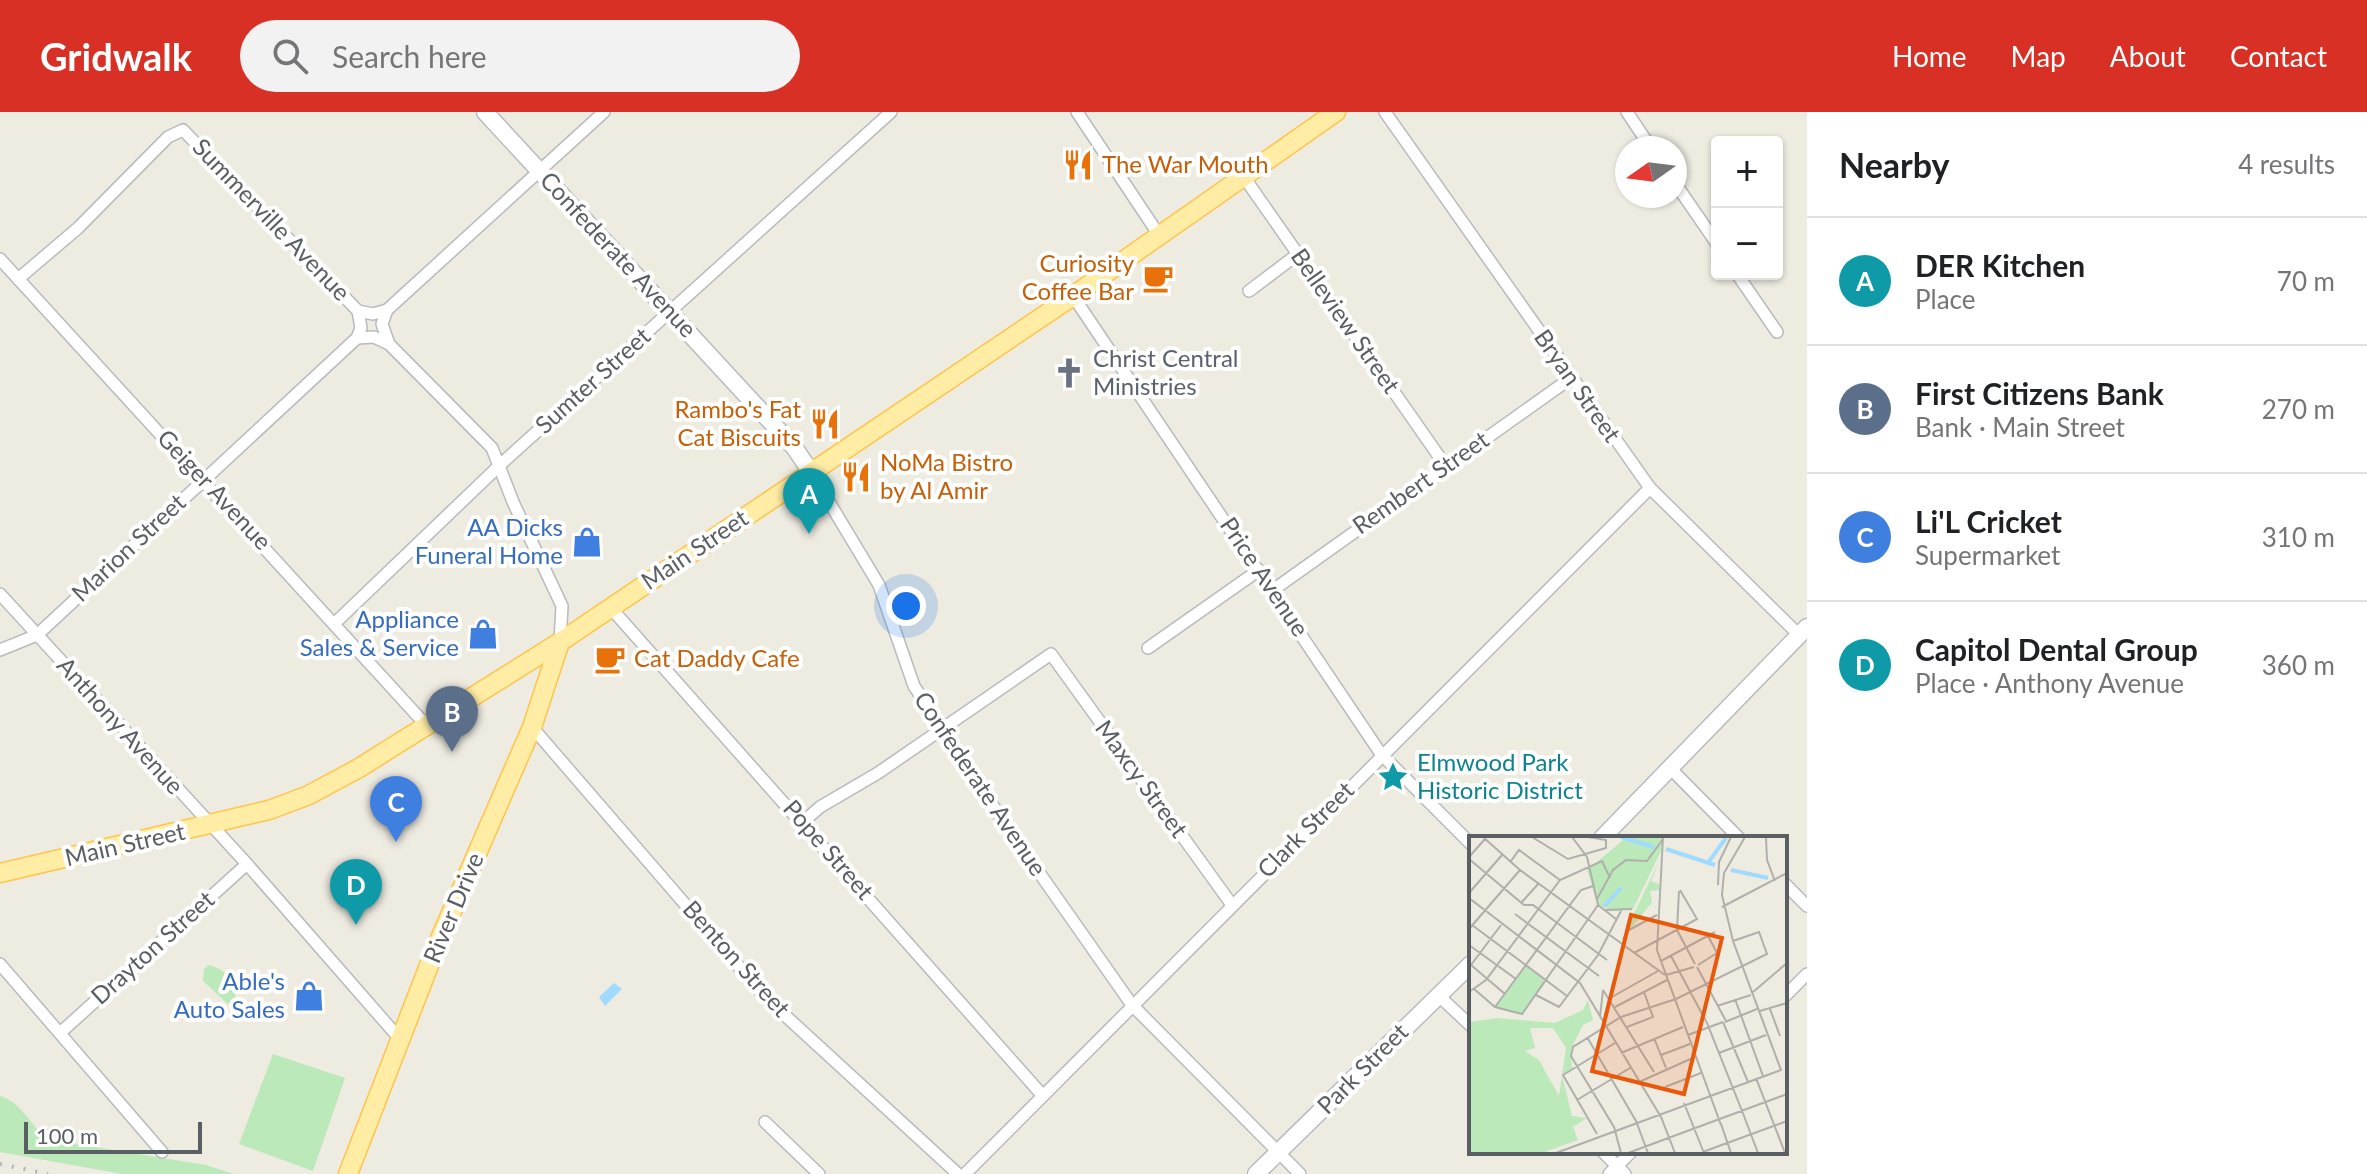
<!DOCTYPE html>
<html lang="en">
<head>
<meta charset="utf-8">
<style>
  body { margin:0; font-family:Lato,sans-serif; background:#f2f2f2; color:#202124 }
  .controls { position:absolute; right:24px; top:24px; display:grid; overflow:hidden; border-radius:8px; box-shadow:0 2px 6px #0004 }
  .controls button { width:72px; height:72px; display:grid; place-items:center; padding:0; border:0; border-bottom:2px solid #e0e0e0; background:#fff; color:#202124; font:40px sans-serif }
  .compass { position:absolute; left:1615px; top:24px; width:72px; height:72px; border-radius:50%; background:#fff; box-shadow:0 2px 6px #0004; rotate:256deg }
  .scale { position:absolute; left:24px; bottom:20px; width:178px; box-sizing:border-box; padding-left:8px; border:4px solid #5a5f64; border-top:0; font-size:22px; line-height:28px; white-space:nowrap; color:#5a5f64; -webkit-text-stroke:6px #fff; paint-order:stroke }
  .you { position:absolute; left:906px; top:494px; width:28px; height:28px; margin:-20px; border:6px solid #fff; border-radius:50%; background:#1a73e8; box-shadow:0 0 0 12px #1a73e833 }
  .badge { display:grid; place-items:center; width:52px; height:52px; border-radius:50%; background:#d93025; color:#fff; font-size:26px; font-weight:700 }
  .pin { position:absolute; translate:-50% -66px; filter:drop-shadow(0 2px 4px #0008) }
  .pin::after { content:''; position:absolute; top:42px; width:28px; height:24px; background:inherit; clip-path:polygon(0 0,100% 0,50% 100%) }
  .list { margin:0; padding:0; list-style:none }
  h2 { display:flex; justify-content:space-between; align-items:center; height:104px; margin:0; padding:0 32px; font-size:34px }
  h2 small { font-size:26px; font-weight:400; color:#757577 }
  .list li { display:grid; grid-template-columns:52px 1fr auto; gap:24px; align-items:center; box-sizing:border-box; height:128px; padding:0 32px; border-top:2px solid #e0e0e0 }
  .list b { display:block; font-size:30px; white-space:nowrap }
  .list p { margin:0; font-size:26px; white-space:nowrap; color:#757577 }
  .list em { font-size:26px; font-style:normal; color:#757577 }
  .icon { flex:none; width:44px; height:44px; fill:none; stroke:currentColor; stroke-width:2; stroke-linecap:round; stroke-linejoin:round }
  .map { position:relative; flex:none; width:1807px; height:1062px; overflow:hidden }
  header { display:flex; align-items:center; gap:48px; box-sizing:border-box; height:112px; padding:0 40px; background:#d93025; color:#fff }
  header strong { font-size:38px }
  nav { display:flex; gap:44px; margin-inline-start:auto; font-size:28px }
  .search { width:560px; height:72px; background:#f2f2f2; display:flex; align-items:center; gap:20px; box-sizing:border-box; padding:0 28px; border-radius:44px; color:#757577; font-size:30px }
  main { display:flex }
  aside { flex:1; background:#fff }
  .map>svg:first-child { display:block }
</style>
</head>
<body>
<header>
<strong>Gridwalk</strong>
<div class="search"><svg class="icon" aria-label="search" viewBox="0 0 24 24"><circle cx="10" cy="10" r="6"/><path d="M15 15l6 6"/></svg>Search here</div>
<nav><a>Home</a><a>Map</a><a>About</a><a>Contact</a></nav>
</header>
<main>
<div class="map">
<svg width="1807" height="1062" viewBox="0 0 1807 1062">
  <rect width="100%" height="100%" fill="#eeebe1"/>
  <!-- green -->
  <g fill="#bce9ba">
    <path d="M209,853C229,858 235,872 236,892H228L203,869L204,857Z"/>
    <polygon points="273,942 345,966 313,1059 239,1032"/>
    <path d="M0,984C21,990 31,1013 46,1027L206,1053L234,1062H122L0,1040Z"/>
  </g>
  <!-- water -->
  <polygon fill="#a0daff" points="614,871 622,877 605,894 599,885"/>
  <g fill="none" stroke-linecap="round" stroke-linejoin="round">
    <!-- street casing -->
    <g stroke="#b7babf" stroke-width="14">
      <g id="street">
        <polyline points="1077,0 1159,123"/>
        <polyline points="1385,0 1650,376 1799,523"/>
        <polyline points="1627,0 1651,36"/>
        <polyline points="1244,65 1445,353"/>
        <polyline points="1675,71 1717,132"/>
        <polyline points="0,147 425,612"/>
        <polyline points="1737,162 1777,220"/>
        <polyline points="18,167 78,116 168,25 183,18 358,199"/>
        <polyline points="1249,179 1298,142"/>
        <polyline points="1073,184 1381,642 1471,732"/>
        <polyline points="387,198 382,212 389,232"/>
        <polyline points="358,199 373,202 387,198 604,0"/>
        <polyline points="357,226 374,225 389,232 492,336 513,390 562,494 560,530"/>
        <polyline points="811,360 879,473 914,574 1005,712 1132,893 1300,1062"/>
        <polyline points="1273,478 1571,266"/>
        <polyline points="0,482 247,752 399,926"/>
        <polyline points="610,495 1043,984"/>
        <polyline points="335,511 501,352 891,0"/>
        <polyline points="1148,536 1259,458"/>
        <polyline points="0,538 37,523 357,226 361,216 358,199"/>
        <polyline points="532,615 766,886 958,1062"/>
        <polyline points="1671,657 1739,726"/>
        <polyline points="803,710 820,695 878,661 1051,542 1232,793"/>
        <polyline points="1785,772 1807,794"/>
        <polyline points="0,852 162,1040"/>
        <polyline points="1438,883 1471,914"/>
        <polyline points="1785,884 1807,862"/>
        <polyline points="60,921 247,752"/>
        <polyline points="765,1010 819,1062"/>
        <polyline points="1603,1040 1625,1062"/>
        <polyline points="965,1062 1650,376"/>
        <polyline points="1609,1062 1631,1040"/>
      </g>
    </g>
    <!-- secondary casing -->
    <g stroke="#b7bcc1" stroke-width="19">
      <g id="secondary">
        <polyline points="485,0 794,335 811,360"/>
        <polyline points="1602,726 1807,515"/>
        <polyline points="1256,1062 1471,852"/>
      </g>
    </g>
    <!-- primary casing -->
    <g stroke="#ffc449" stroke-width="21">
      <g id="primary">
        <polyline points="0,761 269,698 309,683 359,656 560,530 1073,184 1336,0"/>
        <polyline points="348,1062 435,838 532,615 560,530"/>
      </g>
    </g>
    <!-- street -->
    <use href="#street" stroke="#fff" stroke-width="11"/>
    <!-- secondary -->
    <use href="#secondary" stroke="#fff" stroke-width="16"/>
    <!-- primary -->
    <use href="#primary" stroke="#ffeda5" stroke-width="18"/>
    <!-- rail -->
    <polyline stroke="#b3b4b5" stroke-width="4" stroke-dasharray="2 10" stroke-linecap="butt" points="0,1052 48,1062"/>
  </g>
  <!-- icons -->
  <defs>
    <g id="restaurant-bare" transform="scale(2.4)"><path d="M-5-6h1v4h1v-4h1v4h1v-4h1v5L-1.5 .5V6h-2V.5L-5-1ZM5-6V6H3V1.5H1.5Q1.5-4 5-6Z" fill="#e8710a" stroke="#fff" stroke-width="2.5" paint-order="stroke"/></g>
    <g id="cafe-bare" transform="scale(2.4)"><path d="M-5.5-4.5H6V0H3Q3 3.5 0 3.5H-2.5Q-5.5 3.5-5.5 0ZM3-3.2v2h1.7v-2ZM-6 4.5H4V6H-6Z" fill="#e8710a" stroke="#fff" stroke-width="2.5" paint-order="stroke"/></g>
    <g id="church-bare" transform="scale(2.4)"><path d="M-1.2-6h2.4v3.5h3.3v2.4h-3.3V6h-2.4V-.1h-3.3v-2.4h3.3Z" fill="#6b7280" stroke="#fff" stroke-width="2.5" paint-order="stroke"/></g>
    <g id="shop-bare" transform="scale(2.4)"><path d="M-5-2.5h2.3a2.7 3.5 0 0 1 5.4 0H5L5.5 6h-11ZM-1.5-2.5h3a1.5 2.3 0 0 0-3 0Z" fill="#3f7fe0" stroke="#fff" stroke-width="2.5" paint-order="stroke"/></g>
    <g id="sight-bare" transform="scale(2.4)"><path d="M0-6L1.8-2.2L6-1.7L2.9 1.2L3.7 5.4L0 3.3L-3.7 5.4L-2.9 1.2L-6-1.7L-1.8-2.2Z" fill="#0f9aa8" stroke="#fff" stroke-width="2.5" paint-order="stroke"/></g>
  </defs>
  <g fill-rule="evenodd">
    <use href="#restaurant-bare" x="1078" y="53"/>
    <use href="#cafe-bare" x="1158" y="166"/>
    <use href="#church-bare" x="1069" y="261"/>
    <use href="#restaurant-bare" x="825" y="312"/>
    <use href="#restaurant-bare" x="856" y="365"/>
    <use href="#shop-bare" x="587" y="430"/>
    <use href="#shop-bare" x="483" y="522"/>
    <use href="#cafe-bare" x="610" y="547"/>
    <use href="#sight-bare" x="1393" y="665"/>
    <use href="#shop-bare" x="309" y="884"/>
  </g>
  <g text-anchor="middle" stroke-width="8" stroke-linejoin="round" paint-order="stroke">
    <!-- food labels -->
    <g font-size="24" fill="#c56008" stroke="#fff" text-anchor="start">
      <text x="1102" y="61">The War Mouth</text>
      <text x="1134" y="160" text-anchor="end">Curiosity<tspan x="1134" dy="28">Coffee Bar</tspan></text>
      <text x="801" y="306" text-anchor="end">Rambo's Fat<tspan x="801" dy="28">Cat Biscuits</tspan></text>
      <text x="880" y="359">NoMa Bistro<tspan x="880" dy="28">by Al Amir</tspan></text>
      <text x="634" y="555">Cat Daddy Cafe</text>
    </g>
    <!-- street labels -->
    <g font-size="24" fill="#5a5f64" stroke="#fff">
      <text transform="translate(271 108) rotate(46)" y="8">Summerville Avenue</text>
      <text transform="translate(618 143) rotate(47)" y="8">Confederate Avenue</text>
      <text transform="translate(1345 209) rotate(55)" y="8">Belleview Street</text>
      <text transform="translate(593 269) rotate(-42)" y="8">Sumter Street</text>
      <text transform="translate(1577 274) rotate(55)" y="8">Bryan Street</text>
      <text transform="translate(1421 371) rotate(-35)" y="8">Rembert Street</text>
      <text transform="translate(214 378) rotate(47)" y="8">Geiger Avenue</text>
      <text transform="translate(129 436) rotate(-43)" y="8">Marion Street</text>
      <text transform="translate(695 438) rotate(-34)" y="8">Main Street</text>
      <text transform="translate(1264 465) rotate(56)" y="8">Price Avenue</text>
      <text transform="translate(120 614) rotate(48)" y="8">Anthony Avenue</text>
      <text transform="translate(1141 667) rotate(54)" y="8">Maxcy Street</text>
      <text transform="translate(980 672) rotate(56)" y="8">Confederate Avenue</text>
      <text transform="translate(1306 718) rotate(-45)" y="8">Clark Street</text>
      <text transform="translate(125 733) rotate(-13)" y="8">Main Street</text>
      <text transform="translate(828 738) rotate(49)" y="8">Pope Street</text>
      <text transform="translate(454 796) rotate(-67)" y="8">River Drive</text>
      <text transform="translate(153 836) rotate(-42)" y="8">Drayton Street</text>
      <text transform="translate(736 847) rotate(48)" y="8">Benton Street</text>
      <text transform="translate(1363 957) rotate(-45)" y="8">Park Street</text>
    </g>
    <!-- worship labels -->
    <g font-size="24" fill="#5b616d" stroke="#fff" text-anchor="start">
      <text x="1093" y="255">Christ Central<tspan x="1093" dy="28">Ministries</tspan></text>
    </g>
    <!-- shop labels -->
    <g font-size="24" fill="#366cbe" stroke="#fff" text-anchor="end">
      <text x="563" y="424">AA Dicks<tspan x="563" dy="28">Funeral Home</tspan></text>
      <text x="459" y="516">Appliance<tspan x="459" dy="28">Sales &amp; Service</tspan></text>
      <text x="285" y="878">Able's<tspan x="285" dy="28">Auto Sales</tspan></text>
    </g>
    <!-- culture labels -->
    <g font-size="24" fill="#0d838f" stroke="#fff" text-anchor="start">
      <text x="1417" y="659">Elmwood Park<tspan x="1417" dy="28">Historic District</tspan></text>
    </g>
  </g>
  <!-- overview -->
  <g transform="translate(1469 724)">
    <rect width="318" height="318" fill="#eeebe1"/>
    <path d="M158,1H194V11L164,73L145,75L129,69L118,34ZM192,21L182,45L190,48L191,54L181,55L183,66L152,105ZM57,130L77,145L53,178L26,171ZM119,164L124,184L114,189L102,213L103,232L93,239L103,280L118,282L104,291L109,304L73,317H0V186L29,182L86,187L114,174ZM61,192H84L97,212L90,260L70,224L56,215L66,212Z" fill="#bce9ba" fill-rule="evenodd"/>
    <path fill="none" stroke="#a0daff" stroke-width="4" d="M152,1L185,11M197,13L246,29M238,28L257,2M262,34L299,42M135,70L152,52"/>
    <path fill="none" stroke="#afafab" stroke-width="2" d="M14,1L51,34L196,139M63,1L99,23L137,12V4L119,1M103,1L118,21L129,69L147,83M194,1L188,114L252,289M297,1L298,24L306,45M0,21L16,3M0,23L55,69H64L138,124M42,25L50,14L91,44M249,49L250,26L262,1M210,55L208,94L226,128M0,57L33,19M0,62L111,147L192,281L206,317M128,63L144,34L157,24L178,25L194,3M52,67L70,47M253,71L318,37M136,74L163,73M46,78L130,140M3,89L98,160M0,93L51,34M160,94L188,79M0,109L47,143M165,117L228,83L211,54M202,120L238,187L275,280M192,125L246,96M2,129L32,89M2,129L36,158M229,129L248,117L239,100M228,131L257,185M197,139L225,131M5,153L26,171L53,178L129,69M134,154L185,236M0,156L17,144L91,44L133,25L141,42M284,156L318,127M67,159L90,171L129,119L152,75M141,162L189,135M266,163L294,240M248,170L282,159M26,171L112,54L124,50M146,171L198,144M301,173L311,200M291,175L318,167M131,181L134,154M254,186L279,246M256,186L288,173M158,191L184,181L175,156M219,199L254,186M118,201L167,285L179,317M185,202L197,232M152,217L214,191M250,217L297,199M192,219L221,208M287,242L316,317M170,246L226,221M196,251L232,237M108,264L161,232M215,267L235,317M275,280L289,317M252,288L262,317M128,298L94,239L146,207M87,317L312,234L264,105L253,59L255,37L276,1M152,317L145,291L102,220L104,211L152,181L207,163L298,118L290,96L264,105M159,317L318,258M231,317L318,285"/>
    <path fill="#e8590c" fill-opacity="0.15" stroke="#e8590c" stroke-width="4" d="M162,79L253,102L215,258L123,235Z"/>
    <rect width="318" height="318" fill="none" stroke="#5a5f64" stroke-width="4"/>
  </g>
</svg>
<div class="controls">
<button>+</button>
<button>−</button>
</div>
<svg class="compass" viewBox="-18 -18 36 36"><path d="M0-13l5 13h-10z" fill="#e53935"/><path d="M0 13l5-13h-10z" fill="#757577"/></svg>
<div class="scale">100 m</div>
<div class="you"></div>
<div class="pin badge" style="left:809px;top:422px;background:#0f9aa8">A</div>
<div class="pin badge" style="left:452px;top:640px;background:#5c6f8a">B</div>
<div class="pin badge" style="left:396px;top:730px;background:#3f7fe0">C</div>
<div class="pin badge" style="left:356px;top:813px;background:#0f9aa8">D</div>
</div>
<aside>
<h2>Nearby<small>4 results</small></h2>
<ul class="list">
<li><span class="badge" style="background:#0f9aa8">A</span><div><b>DER Kitchen</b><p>Place</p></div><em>70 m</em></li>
<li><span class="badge" style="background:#5c6f8a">B</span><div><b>First Citizens Bank</b><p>Bank · Main Street</p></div><em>270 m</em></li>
<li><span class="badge" style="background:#3f7fe0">C</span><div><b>Li'L Cricket</b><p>Supermarket</p></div><em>310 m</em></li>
<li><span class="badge" style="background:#0f9aa8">D</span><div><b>Capitol Dental Group</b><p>Place · Anthony Avenue</p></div><em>360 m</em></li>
</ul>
</aside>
</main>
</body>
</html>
